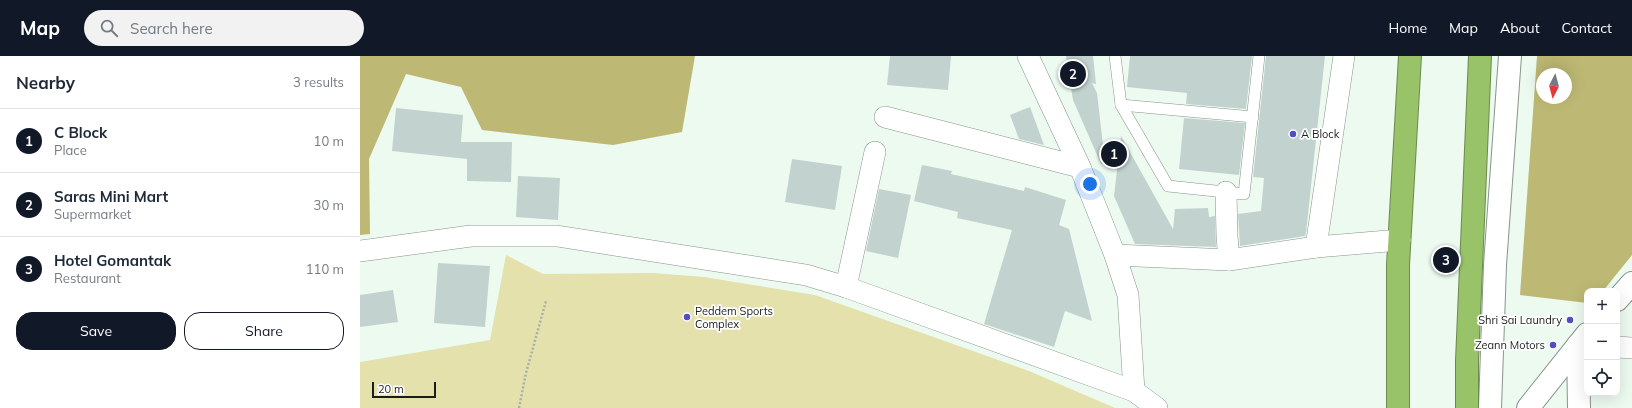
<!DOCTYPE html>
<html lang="en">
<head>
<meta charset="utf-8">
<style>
  body { margin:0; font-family:Mulish,sans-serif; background:#f2f2f3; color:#1f2937 }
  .controls { position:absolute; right:12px; bottom:12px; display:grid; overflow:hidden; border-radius:8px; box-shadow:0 4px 16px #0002 }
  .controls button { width:36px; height:36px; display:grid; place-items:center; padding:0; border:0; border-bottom:1px solid #e0e1e3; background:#fff; color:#1f2937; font:20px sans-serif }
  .compass { position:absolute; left:1176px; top:12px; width:36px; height:36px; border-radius:50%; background:#fff; box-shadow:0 4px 16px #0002; rotate:186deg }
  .scale { position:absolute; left:12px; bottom:10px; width:64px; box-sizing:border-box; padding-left:4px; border:2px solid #1a1e1b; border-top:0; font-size:11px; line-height:14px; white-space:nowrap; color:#1a1e1b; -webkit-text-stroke:3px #fff; paint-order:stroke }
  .you { position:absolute; left:730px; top:128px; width:14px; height:14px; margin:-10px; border:3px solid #fff; border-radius:50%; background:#1a73e8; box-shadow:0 0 0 6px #1a73e833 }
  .badge { display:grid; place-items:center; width:26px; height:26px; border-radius:50%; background:#111827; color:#fff; font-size:13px; font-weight:700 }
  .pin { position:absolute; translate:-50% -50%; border:2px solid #fff; box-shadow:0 1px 4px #0006 }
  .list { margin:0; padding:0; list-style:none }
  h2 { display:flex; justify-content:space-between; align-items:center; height:52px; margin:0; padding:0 16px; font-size:17px }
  h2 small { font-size:13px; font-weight:400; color:#747a83 }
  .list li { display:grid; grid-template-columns:26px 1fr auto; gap:12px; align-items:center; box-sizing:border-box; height:64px; padding:0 16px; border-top:1px solid #e0e1e3 }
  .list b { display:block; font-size:15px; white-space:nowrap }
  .list p { margin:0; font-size:13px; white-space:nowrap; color:#747a83 }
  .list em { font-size:13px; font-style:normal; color:#747a83 }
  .actions { display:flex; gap:8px; padding:12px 16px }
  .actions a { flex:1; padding:9px 0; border:1px solid #111827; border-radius:16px; text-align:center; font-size:14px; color:#111827 }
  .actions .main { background:#111827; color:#fff }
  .icon { flex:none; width:22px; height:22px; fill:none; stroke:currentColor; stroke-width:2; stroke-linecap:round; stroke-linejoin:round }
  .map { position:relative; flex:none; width:1272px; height:352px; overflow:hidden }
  header { display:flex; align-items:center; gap:24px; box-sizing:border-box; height:56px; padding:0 20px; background:#111827; color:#fff }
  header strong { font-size:19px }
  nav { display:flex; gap:22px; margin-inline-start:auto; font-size:14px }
  .search { width:280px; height:36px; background:#f2f2f3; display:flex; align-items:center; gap:10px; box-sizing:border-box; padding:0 14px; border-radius:22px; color:#747a83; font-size:15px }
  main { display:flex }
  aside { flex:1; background:#fff }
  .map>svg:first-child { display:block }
</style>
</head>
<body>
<header>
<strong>Map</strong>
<div class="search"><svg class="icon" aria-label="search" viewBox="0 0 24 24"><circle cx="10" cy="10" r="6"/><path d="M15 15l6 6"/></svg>Search here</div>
<nav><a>Home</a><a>Map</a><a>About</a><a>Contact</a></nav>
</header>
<main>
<aside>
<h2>Nearby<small>3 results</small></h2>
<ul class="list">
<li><span class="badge">1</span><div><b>C Block</b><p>Place</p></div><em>10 m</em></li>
<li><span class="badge">2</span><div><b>Saras Mini Mart</b><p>Supermarket</p></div><em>30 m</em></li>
<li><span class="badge">3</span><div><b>Hotel Gomantak</b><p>Restaurant</p></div><em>110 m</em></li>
</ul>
<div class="actions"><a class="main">Save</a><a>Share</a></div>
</aside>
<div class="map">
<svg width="1272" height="352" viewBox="0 0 1272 352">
  <rect width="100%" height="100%" fill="#edfaf0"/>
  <!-- green -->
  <polygon fill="#e4e1ad" points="146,199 183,218 293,217 344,221 455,239 669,315 755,352 0,352 0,306 130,284"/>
  <!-- forest -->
  <g fill="#bdb873" fill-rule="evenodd">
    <polygon points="0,0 335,0 322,76 253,89 122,74 101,31 46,18 9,103 10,178 0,179"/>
    <path d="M1177,0H1272V199L1243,235H1227V247L1160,239ZM1182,18H1206V42H1182Z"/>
  </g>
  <!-- building -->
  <g fill="#c2d2ce">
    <polygon points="530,0 591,0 588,34 527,29"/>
    <polygon points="706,0 733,0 736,28 732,27 737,37 745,107 741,108 713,44"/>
    <polygon points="770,0 892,0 886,53 826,48 827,37 767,31"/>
    <polygon points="906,0 965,0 946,177 945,180 880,190 878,158 901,155 904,122 893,121"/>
    <polygon points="670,51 684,89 659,83 650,59"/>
    <polygon points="36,52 103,59 101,86 152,86 151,126 107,125 107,103 32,95"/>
    <polygon points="824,62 885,67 879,119 819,113"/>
    <polygon points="761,80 813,173 815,153 848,152 849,161 855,160 856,191 775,188 754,140"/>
    <polygon points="432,103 482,110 475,154 425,146"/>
    <polygon points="562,109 592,115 591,118 664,135 665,131 706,144 699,169 709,173 732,265 705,255 694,291 624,268 652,174 597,162 598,156 554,145"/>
    <polygon points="158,120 200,122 198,164 156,161"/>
    <polygon points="519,133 551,139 538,202 506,195"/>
    <polygon points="78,207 130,210 125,271 74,267"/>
    <polygon points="33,234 38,266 0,271 0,239"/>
  </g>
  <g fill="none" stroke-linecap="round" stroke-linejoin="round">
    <!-- lane casing -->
    <g stroke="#88948c" stroke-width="12">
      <g id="lane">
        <polyline points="755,0 761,49 808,130 884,138 899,0"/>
        <polyline points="761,49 893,61"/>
      </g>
    </g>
    <!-- street casing -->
    <g stroke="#88948c" stroke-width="22">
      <g id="street">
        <polyline points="668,0 720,111 755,199 768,239 774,335 797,352"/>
        <polyline points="525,61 720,111"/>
        <polyline points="866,136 867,180 869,204"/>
        <polyline points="956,191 984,0"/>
        <polyline points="0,195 111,180 197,180 446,219 486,231 774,335"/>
        <polyline points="755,199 869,204 956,191 1040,184"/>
        <polyline points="486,231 515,96"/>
        <polyline points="1257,291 1272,292"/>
      </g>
    </g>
    <!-- secondary casing -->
    <g stroke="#88948c" stroke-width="24">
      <g id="secondary">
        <polyline points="1257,244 1272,227"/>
        <polyline points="1218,289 1219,352"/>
        <polyline points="1130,352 1135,209 1150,0"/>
        <polyline points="1168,352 1227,278"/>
      </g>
    </g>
    <!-- highway casing -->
    <g stroke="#6c894e" stroke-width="24">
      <g id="highway">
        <polyline points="1038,352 1038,209 1050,0"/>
        <polyline points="1107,352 1107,305 1120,0"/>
      </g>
    </g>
    <!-- path -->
    <polyline stroke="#a6b0a8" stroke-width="2.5" stroke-dasharray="2 2" stroke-linecap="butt" points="159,352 166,317 186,245"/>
    <!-- lane -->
    <use href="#lane" stroke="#fff" stroke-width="11"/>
    <!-- street -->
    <use href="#street" stroke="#fff" stroke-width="21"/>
    <!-- secondary -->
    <use href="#secondary" stroke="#fff" stroke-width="22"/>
    <!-- highway -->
    <use href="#highway" stroke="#98c369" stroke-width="22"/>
  </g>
  <!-- markers -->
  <g fill="#554cc4" stroke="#fff" stroke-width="1.5">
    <circle cx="933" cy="78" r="4"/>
    <circle cx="327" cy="261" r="4"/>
    <circle cx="1210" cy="264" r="4"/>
    <circle cx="1193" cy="289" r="4"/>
  </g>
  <g text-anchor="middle" stroke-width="3.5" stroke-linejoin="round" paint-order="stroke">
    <!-- poi labels -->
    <g font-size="11" fill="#1a1e1b" stroke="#fff" text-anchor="start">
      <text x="941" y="82">A Block</text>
      <text x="335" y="259">Peddem Sports<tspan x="335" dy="13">Complex</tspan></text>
      <text x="1202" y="268" text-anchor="end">Shri Sai Laundry</text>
      <text x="1185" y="293" text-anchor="end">Zeann Motors</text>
    </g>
  </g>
</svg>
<div class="controls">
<button>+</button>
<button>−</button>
<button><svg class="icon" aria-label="locate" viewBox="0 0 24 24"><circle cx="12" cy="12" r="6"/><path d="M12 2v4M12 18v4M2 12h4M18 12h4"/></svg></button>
</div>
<svg class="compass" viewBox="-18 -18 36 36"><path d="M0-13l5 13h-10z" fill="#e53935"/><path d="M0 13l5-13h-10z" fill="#747a83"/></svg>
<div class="scale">20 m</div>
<div class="you"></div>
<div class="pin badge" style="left:754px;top:98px">1</div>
<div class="pin badge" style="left:713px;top:18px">2</div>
<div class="pin badge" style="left:1086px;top:204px">3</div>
</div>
</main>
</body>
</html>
